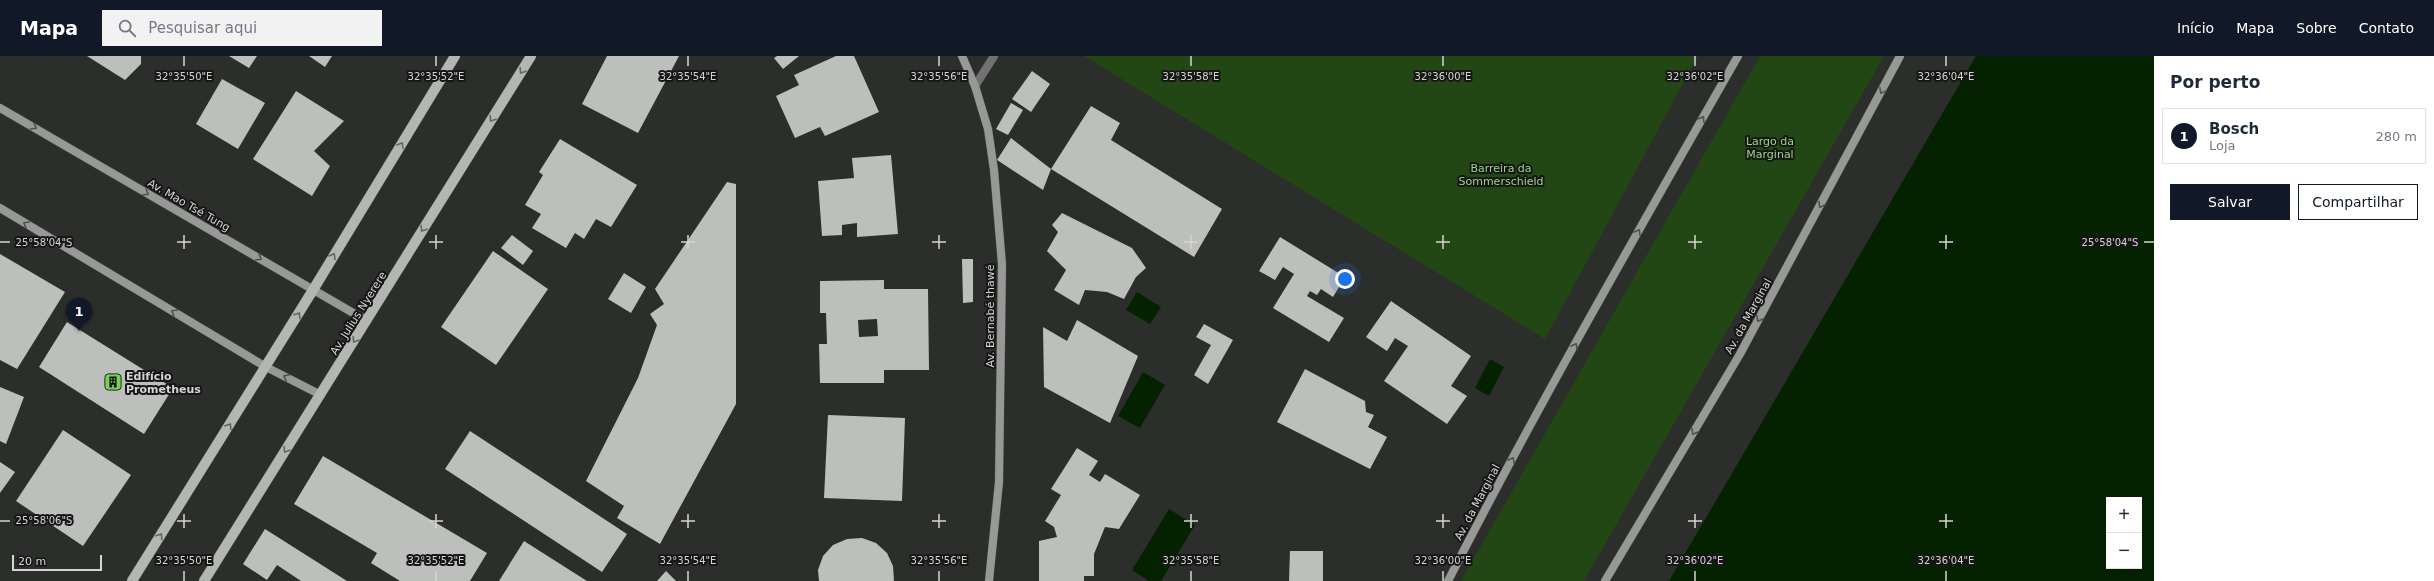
<!DOCTYPE html>
<html lang="pt">
<head>
<meta charset="utf-8">
<style>
  body { margin:0; font-family:"DejaVu Sans",sans-serif; background:#f2f2f3; color:#1f2937 }
  .controls { position:absolute; right:12px; bottom:12px; display:grid; overflow:hidden; border-radius:0px; box-shadow:0 4px 16px #0002 }
  .controls button { width:36px; height:36px; display:grid; place-items:center; padding:0; border:0; border-bottom:1px solid #e0e1e3; background:#fff; color:#1f2937; font:20px sans-serif }
  .scale { position:absolute; left:12px; bottom:10px; width:90px; box-sizing:border-box; padding-left:4px; border:2px solid #d5d6d4; border-top:0; font-size:11px; line-height:14px; white-space:nowrap; color:#d5d6d4; -webkit-text-stroke:3px #151615; paint-order:stroke }
  .you { position:absolute; left:1345px; top:223px; width:14px; height:14px; margin:-10px; border:3px solid #fff; border-radius:50%; background:#1a73e8; box-shadow:0 0 0 6px #1a73e833 }
  .badge { display:grid; place-items:center; width:26px; height:26px; border-radius:50%; background:#111827; color:#fff; font-size:13px; font-weight:700 }
  .pin { position:absolute; translate:-50% -33px; filter:drop-shadow(0 1px 2px #0008) }
  .pin::after { content:''; position:absolute; top:21px; width:14px; height:12px; background:inherit; clip-path:polygon(0 0,100% 0,50% 100%) }
  .list { margin:0; padding:0; list-style:none }
  h2 { display:flex; justify-content:space-between; align-items:center; height:52px; margin:0; padding:0 16px; font-size:17px }
  h2 small { font-size:13px; font-weight:400; color:#747a83 }
  .list li { display:grid; grid-template-columns:26px 1fr auto; gap:12px; align-items:center; box-sizing:border-box; height:56px; margin:0 8px 8px; padding:0 8px; border:1px solid #e0e1e3; border-radius:0px }
  .list b { display:block; font-size:15px; white-space:nowrap }
  .list p { margin:0; font-size:13px; white-space:nowrap; color:#747a83 }
  .list em { font-size:13px; font-style:normal; color:#747a83 }
  .actions { display:flex; gap:8px; padding:12px 16px }
  .actions a { flex:1; padding:9px 0; border:1px solid #111827; border-radius:0px; text-align:center; font-size:14px; color:#111827 }
  .actions .main { background:#111827; color:#fff }
  .icon { flex:none; width:22px; height:22px; fill:none; stroke:currentColor; stroke-width:2; stroke-linecap:round; stroke-linejoin:round }
  .map { position:relative; flex:none; width:2154px; height:525px; overflow:hidden }
  header { display:flex; align-items:center; gap:24px; box-sizing:border-box; height:56px; padding:0 20px; background:#111827; color:#fff }
  header strong { font-size:19px }
  nav { display:flex; gap:22px; margin-inline-start:auto; font-size:14px }
  .search { width:280px; height:36px; background:#f2f2f3; display:flex; align-items:center; gap:10px; box-sizing:border-box; padding:0 14px; border-radius:0px; color:#747a83; font-size:15px }
  main { display:flex }
  aside { flex:1; background:#fff }
  .map>svg:first-child { display:block }
</style>
</head>
<body>
<header>
<strong>Mapa</strong>
<div class="search"><svg class="icon" aria-label="search" viewBox="0 0 24 24"><circle cx="10" cy="10" r="6"/><path d="M15 15l6 6"/></svg>Pesquisar aqui</div>
<nav><a>Início</a><a>Mapa</a><a>Sobre</a><a>Contato</a></nav>
</header>
<main>
<div class="map">
<svg width="2154" height="525" viewBox="0 0 2154 525">
  <rect width="100%" height="100%" fill="#2c2e2b"/>
  <!-- green -->
  <g fill="#224715">
    <polygon points="1084,0 1698,0 1545,283"/>
    <polygon points="1760,0 1884,0 1584,525 1461,525"/>
  </g>
  <!-- water -->
  <g fill="#042200" fill-rule="evenodd">
    <path d="M1976,0H2154V525H1669ZM2109,444H2139V510H2109Z"/>
    <polygon points="1137,236 1161,251 1150,268 1126,254"/>
    <polygon points="1490,303 1504,311 1489,340 1475,332"/>
    <polygon points="1143,316 1165,329 1140,372 1118,360"/>
    <polygon points="1169,453 1195,469 1161,525 1149,525 1132,514"/>
  </g>
  <!-- building -->
  <g fill="#bdbfbc" fill-rule="evenodd">
    <polygon points="87,0 141,0 141,8 125,24"/>
    <polygon points="229,0 257,0 249,12"/>
    <polygon points="309,0 332,0 325,11"/>
    <polygon points="607,0 679,0 638,77 582,48"/>
    <polygon points="777,0 799,0 783,13 774,2"/>
    <polygon points="836,0 854,0 879,56 825,80 820,71 795,82 776,40 799,29 794,19"/>
    <polygon points="1032,15 1050,28 1031,56 1012,43"/>
    <polygon points="222,23 265,47 238,93 196,68"/>
    <polygon points="296,35 344,65 314,95 330,110 312,140 253,103"/>
    <polygon points="1011,47 1023,54 1008,79 996,73"/>
    <polygon points="1091,50 1120,67 1111,84 1222,153 1194,201 1051,113"/>
    <polygon points="1011,82 1051,113 1043,134 997,104"/>
    <polygon points="560,83 637,129 611,171 596,163 584,183 575,177 566,192 532,172 541,158 525,149 543,119 539,116"/>
    <polygon points="891,99 898,178 857,181 857,167 842,169 842,179 822,180 818,125 854,122 852,102"/>
    <polygon points="727,126 736,128 736,348 660,488 617,462 624,450 586,425 638,322 657,269 650,258 664,248 655,233"/>
    <polygon points="1062,157 1132,192 1146,212 1136,221 1124,243 1107,236 1085,234 1079,249 1054,234 1066,214 1047,195 1058,176 1052,169"/>
    <polygon points="512,179 533,195 523,209 501,192"/>
    <polygon points="1280,181 1345,221 1333,241 1321,233 1317,239 1310,235 1307,240 1344,262 1329,286 1273,252 1294,218 1283,211 1275,224 1259,215"/>
    <polygon points="493,195 548,233 496,309 441,271"/>
    <polygon points="0,198 65,236 17,313 0,304"/>
    <polygon points="962,203 973,203 973,246 963,247"/>
    <polygon points="624,217 646,231 631,257 608,243"/>
    <path d="M884,224V233H928L929,314H884V327H820L819,288H827L826,257H820V225ZM877,263L878,280L859,281L858,264Z"/>
    <polygon points="1391,245 1471,300 1451,330 1467,340 1447,368 1384,325 1408,290 1395,282 1387,295 1366,281"/>
    <polygon points="1077,264 1138,300 1110,367 1044,331 1043,271 1067,285"/>
    <polygon points="67,266 173,332 144,378 39,311"/>
    <polygon points="1204,268 1233,284 1208,328 1194,319 1211,289 1196,281"/>
    <polygon points="1305,313 1365,345 1366,356 1374,359 1368,371 1387,381 1370,413 1277,366"/>
    <polygon points="0,331 24,341 6,388 0,385"/>
    <polygon points="828,359 905,362 902,445 824,442"/>
    <polygon points="63,374 131,419 83,490 16,445"/>
    <polygon points="470,375 627,478 602,516 445,413"/>
    <polygon points="1077,392 1098,405 1089,419 1100,426 1105,418 1140,439 1119,473 1105,471 1094,498 1094,520 1084,520 1084,525 1039,525 1039,485 1057,481 1054,471 1045,465 1061,439 1051,433"/>
    <polygon points="323,400 487,497 470,525 400,525 371,507 377,497 294,448"/>
    <polygon points="0,406 15,416 0,437"/>
    <polygon points="265,473 347,525 301,525 277,509 267,524 243,508"/>
    <polygon points="862,482 876,487 887,497 893,510 894,525 819,525 818,514 823,500 833,489 847,483"/>
    <polygon points="524,485 587,525 499,525"/>
    <polygon points="1290,495 1323,495 1323,525 1289,525"/>
    <polygon points="666,515 676,525 657,525"/>
  </g>
  <g fill="none" stroke-linecap="round" stroke-linejoin="round">
    <!-- lane casing -->
    <g stroke="#474946" stroke-width="9">
      <polyline id="lane" points="975,30 994,0"/>
    </g>
    <!-- secondary casing -->
    <g stroke="#474946" stroke-width="9">
      <g id="secondary">
        <polyline points="962,0 975,30 988,73 994,114 1002,208 999,426 989,525"/>
        <polyline points="0,52 367,265"/>
        <polyline points="0,152 266,311 321,339"/>
        <path d="M1448,525C1539,347 1639,174 1738,0"/>
        <polyline points="1605,525 1740,298 1900,0"/>
      </g>
    </g>
    <!-- primary casing -->
    <g stroke="#474946" stroke-width="11">
      <g id="primary">
        <polyline points="132,525 313,234 455,0"/>
        <polyline points="204,525 531,0"/>
      </g>
    </g>
    <!-- lane -->
    <use href="#lane" stroke="#717271" stroke-width="8"/>
    <!-- secondary -->
    <use href="#secondary" stroke="#979996" stroke-width="8"/>
    <!-- primary -->
    <use href="#primary" stroke="#b4b6b4" stroke-width="10"/>
  </g>
  <!-- one-way arrows -->
  <defs><path id="oneway-chevron" d="M-2-3.5L2.5 0L-2 3.5" fill="none" stroke-width="1.6" stroke-linecap="round" stroke-linejoin="round"/></defs>
  <g stroke="#646664">
    <use href="#oneway-chevron" transform="translate(522 15) rotate(122)"/>
    <use href="#oneway-chevron" transform="translate(492 63) rotate(122)"/>
    <use href="#oneway-chevron" transform="translate(401 89) rotate(-59)"/>
    <use href="#oneway-chevron" transform="translate(423 173) rotate(122)"/>
    <use href="#oneway-chevron" transform="translate(333 200) rotate(-59)"/>
    <use href="#oneway-chevron" transform="translate(298 259) rotate(-58)"/>
    <use href="#oneway-chevron" transform="translate(355 284) rotate(122)"/>
    <use href="#oneway-chevron" transform="translate(229 370) rotate(-58)"/>
    <use href="#oneway-chevron" transform="translate(286 394) rotate(122)"/>
    <use href="#oneway-chevron" transform="translate(160 480) rotate(-58)"/>
  </g>
  <g stroke="#50514f">
    <use href="#oneway-chevron" transform="translate(1882 35) rotate(118)"/>
    <use href="#oneway-chevron" transform="translate(1702 63) rotate(-60)"/>
    <use href="#oneway-chevron" transform="translate(34 71) rotate(30)"/>
    <use href="#oneway-chevron" transform="translate(146 137) rotate(30)"/>
    <use href="#oneway-chevron" transform="translate(1821 149) rotate(119)"/>
    <use href="#oneway-chevron" transform="translate(26 168) rotate(-149)"/>
    <use href="#oneway-chevron" transform="translate(1638 176) rotate(-60)"/>
    <use href="#oneway-chevron" transform="translate(259 202) rotate(30)"/>
    <use href="#oneway-chevron" transform="translate(174 256) rotate(-149)"/>
    <use href="#oneway-chevron" transform="translate(1759 263) rotate(119)"/>
    <use href="#oneway-chevron" transform="translate(1575 290) rotate(-61)"/>
    <use href="#oneway-chevron" transform="translate(286 321) rotate(-153)"/>
    <use href="#oneway-chevron" transform="translate(1694 376) rotate(121)"/>
    <use href="#oneway-chevron" transform="translate(1512 404) rotate(-61)"/>
  </g>
  <!-- ticks -->
  <path fill="none" stroke="#d5d6d4" stroke-width="1.5" d="M184,0V10M436,0V10M688,0V10M939,0V10M1191,0V10M1443,0V10M1695,0V10M1946,0V10M184,179V193M436,179V193M688,179V193M939,179V193M1191,179V193M1443,179V193M1695,179V193M1946,179V193M0,186H10M177,186H191M429,186H443M681,186H695M932,186H946M1184,186H1198M1436,186H1450M1688,186H1702M1939,186H1953M2144,186H2154M184,458V472M436,458V472M688,458V472M939,458V472M1191,458V472M1443,458V472M1695,458V472M1946,458V472M0,465H10M177,465H191M429,465H443M681,465H695M932,465H946M1184,465H1198M1436,465H1450M1688,465H1702M1939,465H1953M184,515V525M436,515V525M688,515V525M939,515V525M1191,515V525M1443,515V525M1695,515V525M1946,515V525"/>
  <!-- icons -->
  <defs>
    <g id="building-square" transform="scale(0.9)"><rect x="-9" y="-9" width="18" height="18" rx="4" fill="#77d259" stroke="#151615"/><path d="M-4-6H4V6H1V3H-1V6H-4ZM-2.5-4.3h1.7v1.8h-1.7ZM.8-4.3h1.7v1.8H.8ZM-2.5-1h1.7V.8h-1.7ZM.8-1h1.7V.8H.8Z" fill="#111"/></g>
  </defs>
  <g fill-rule="evenodd">
    <use href="#building-square" x="113" y="326"/>
  </g>
  <g text-anchor="middle" stroke-width="4" stroke-linejoin="round" paint-order="stroke">
    <!-- park labels -->
    <g font-size="11" fill="#99d686" stroke="#151615">
      <text x="1770" y="89">Largo da<tspan x="1770" dy="13">Marginal</tspan></text>
      <text x="1501" y="116">Barreira da<tspan x="1501" dy="13">Sommerschield</tspan></text>
    </g>
    <!-- street labels -->
    <g font-size="11" fill="#d5d6d4" stroke="#151615">
      <text transform="translate(189 149) rotate(30)" y="4">Av. Mao Tsé Tung</text>
      <text transform="translate(358 257) rotate(-58)" y="4">Av. Julius Nyerere</text>
      <text transform="translate(990 260) rotate(-90)" y="4">Av. Bernabé thawé</text>
      <text transform="translate(1748 260) rotate(-61)" y="4">Av. da Marginal</text>
      <text transform="translate(1477 446) rotate(-62)" y="4">Av. da Marginal</text>
    </g>
    <!-- poi labels -->
    <g font-size="11" font-weight="bold" fill="#d5d6d4" stroke="#151615" text-anchor="start">
      <text x="126" y="324">Edifício<tspan x="126" dy="13">Prometheus</tspan></text>
    </g>
  </g>
  <g font-size="10" text-anchor="middle" fill="#d5d6d4" stroke="#151615" stroke-width="4" stroke-linejoin="round" paint-order="stroke">
    <text x="184" y="24">32°35'50"E</text>
    <text x="436" y="24">32°35'52"E</text>
    <text x="688" y="24">32°35'54"E</text>
    <text x="939" y="24">32°35'56"E</text>
    <text x="1191" y="24">32°35'58"E</text>
    <text x="1443" y="24">32°36'00"E</text>
    <text x="1695" y="24">32°36'02"E</text>
    <text x="1946" y="24">32°36'04"E</text>
    <text x="44" y="190">25°58'04"S</text>
    <text x="2110" y="190">25°58'04"S</text>
    <text x="44" y="468">25°58'06"S</text>
    <text x="184" y="508">32°35'50"E</text>
    <text x="436" y="508">32°35'52"E</text>
    <text x="688" y="508">32°35'54"E</text>
    <text x="939" y="508">32°35'56"E</text>
    <text x="1191" y="508">32°35'58"E</text>
    <text x="1443" y="508">32°36'00"E</text>
    <text x="1695" y="508">32°36'02"E</text>
    <text x="1946" y="508">32°36'04"E</text>
  </g>
</svg>
<div class="controls">
<button>+</button>
<button>−</button>
</div>
<div class="scale">20 m</div>
<div class="you"></div>
<div class="pin badge" style="left:79px;top:275px">1</div>
</div>
<aside>
<h2>Por perto<small></small></h2>
<ul class="list">
<li><span class="badge">1</span><div><b>Bosch</b><p>Loja</p></div><em>280 m</em></li>
</ul>
<div class="actions"><a class="main">Salvar</a><a>Compartilhar</a></div>
</aside>
</main>
</body>
</html>
